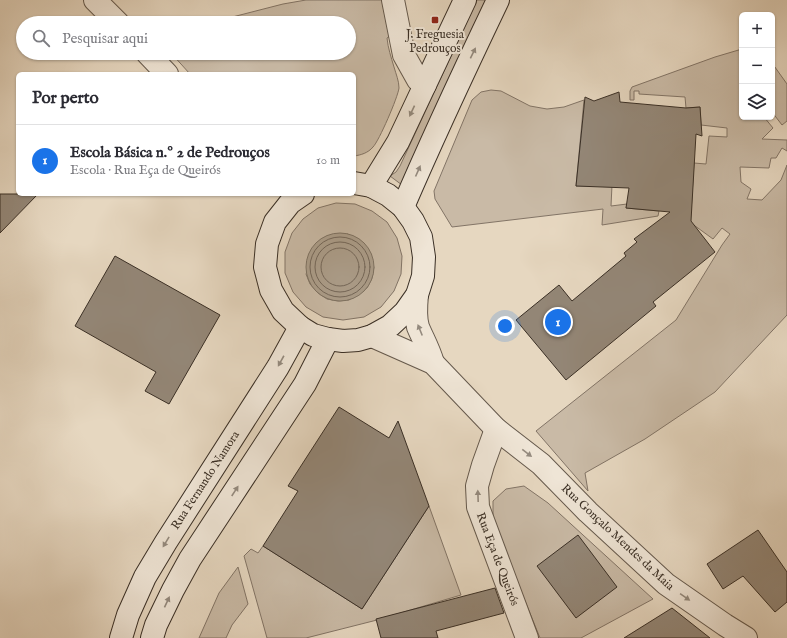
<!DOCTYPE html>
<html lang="pt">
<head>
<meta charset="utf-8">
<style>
  body { margin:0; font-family:"IM FELL English",serif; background:#f2f2f3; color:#2b2b33 }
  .controls { position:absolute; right:12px; top:12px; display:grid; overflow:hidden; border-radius:6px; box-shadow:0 1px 3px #0004 }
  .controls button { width:36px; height:36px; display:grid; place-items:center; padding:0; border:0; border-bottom:1px solid #e1e1e2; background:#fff; color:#2b2b33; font:20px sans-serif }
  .you { position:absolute; left:505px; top:326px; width:14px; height:14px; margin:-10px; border:3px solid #fff; border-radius:50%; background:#1a73e8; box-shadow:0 0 0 6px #1a73e833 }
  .badge { display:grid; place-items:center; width:26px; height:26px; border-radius:50%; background:#1a73e8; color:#fff; font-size:13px; font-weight:700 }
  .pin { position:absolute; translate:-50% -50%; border:2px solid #fff; box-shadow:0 1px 4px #0006 }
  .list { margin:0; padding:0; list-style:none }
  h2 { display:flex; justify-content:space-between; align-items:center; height:52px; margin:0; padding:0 16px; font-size:17px }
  h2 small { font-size:13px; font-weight:400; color:#7c7c81 }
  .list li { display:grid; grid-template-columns:26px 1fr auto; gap:12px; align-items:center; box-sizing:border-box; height:72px; padding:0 16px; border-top:1px solid #e1e1e2 }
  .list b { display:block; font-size:15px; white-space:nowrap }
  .list p { margin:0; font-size:13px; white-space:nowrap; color:#7c7c81 }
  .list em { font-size:13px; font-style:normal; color:#7c7c81 }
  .icon { flex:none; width:22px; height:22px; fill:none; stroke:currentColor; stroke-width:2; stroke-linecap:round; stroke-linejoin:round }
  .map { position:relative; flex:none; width:787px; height:638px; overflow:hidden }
  .search { position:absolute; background:#fff; box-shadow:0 1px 3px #0004; left:16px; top:16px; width:340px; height:44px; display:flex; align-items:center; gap:10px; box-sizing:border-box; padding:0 14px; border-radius:22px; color:#7c7c81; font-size:15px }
  .panel { position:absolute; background:#fff; box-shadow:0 1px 3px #0004; left:16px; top:72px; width:340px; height:124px; border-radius:6px }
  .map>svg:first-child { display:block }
</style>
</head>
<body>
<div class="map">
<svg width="787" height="638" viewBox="0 0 787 638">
  <rect width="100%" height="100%" fill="#e6d7c0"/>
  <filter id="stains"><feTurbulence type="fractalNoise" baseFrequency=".005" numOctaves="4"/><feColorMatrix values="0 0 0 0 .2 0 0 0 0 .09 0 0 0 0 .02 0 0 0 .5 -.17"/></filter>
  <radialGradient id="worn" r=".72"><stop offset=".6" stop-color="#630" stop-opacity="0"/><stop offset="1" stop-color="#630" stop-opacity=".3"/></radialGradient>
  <!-- green -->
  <g fill="#c9baa6" stroke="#827466" fill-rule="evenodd">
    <path d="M306,0H384L390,36L387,38C388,48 391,57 394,67C396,74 399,81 399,88C398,97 379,141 373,147C368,153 361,155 354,156V74H190L171,53H349V23H209L283,4Z"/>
    <polygon points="477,0 486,0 407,170 402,185 390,176 396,172 400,166"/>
    <polygon points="742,49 742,117 764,117 773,128 762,139 787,140 787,151 782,148 776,158 771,158 769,168 740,167 741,182 751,189 747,199 762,200 781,180 787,165 787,315 715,392 645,439 585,473 588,491 536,431 676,320 722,245 730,234 722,228 713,239 676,212 691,213 694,163 706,164 709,136 727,137 727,128 701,125 700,107 686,108 685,97 639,94 639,91 634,91 634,100 630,100 630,91 632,87 715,57"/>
    <polygon points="772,63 787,84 787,121 782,125 772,112"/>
    <polygon points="491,90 501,91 530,106 547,109 564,107 584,100 576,186 612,185 611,206 627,204 626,208 659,211 658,216 602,225 603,209 452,227 435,199 434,191 472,100 481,92"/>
    <path d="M336,203L355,204L372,211L387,222L397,238L402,256L401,274L394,291L381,307L364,317L343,320L323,317L306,307L293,292L285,273V252L292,233L303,219L318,208ZM336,234H348L374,267L372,278L367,288L349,300L338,301L327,299L318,293L310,284L306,274L326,237Z"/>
    <polygon points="524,486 548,503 653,599 581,638 540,638 493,522 493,501 506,489"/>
    <polygon points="429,506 461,595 377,620 306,638 267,638 244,556 251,549 258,553 263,546 362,609"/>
    <polygon points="238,567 248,604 232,625 226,638 199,638 219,593"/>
  </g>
  <!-- water -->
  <circle fill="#ac9e8b" stroke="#7e7262" cx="340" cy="267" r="34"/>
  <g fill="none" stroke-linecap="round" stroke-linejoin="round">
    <!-- shore -->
    <g stroke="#736658" stroke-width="1">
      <circle cx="340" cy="267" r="30"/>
      <circle cx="340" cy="267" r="25"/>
      <circle cx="340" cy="267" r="19"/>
    </g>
  </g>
  <!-- building -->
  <g fill="#938676" stroke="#3a2f25">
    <polygon points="619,92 620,102 686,108 700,107 702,136 696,134 691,221 715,252 653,302 656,306 566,380 516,320 559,285 572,301 626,256 624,253 637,242 634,239 670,212 626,208 629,188 576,186 585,97 594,101"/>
    <polygon points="0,194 38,194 0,233"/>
    <polygon points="115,256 220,315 169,404 145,391 156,372 75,326"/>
    <polygon points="339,407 389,438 398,421 429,506 362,609 263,546 298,491 288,486"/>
    <polygon points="758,530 787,572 787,602 775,612 743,576 723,589 707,564"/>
    <polygon points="578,535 617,587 576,618 537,566"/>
    <polygon points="495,588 504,613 436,631 438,638 381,638 376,619"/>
    <polygon points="672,608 710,638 624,638"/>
  </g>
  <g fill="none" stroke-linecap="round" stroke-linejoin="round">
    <!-- minor casing -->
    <g stroke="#65594c" stroke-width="24">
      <g id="minor">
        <polyline points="393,0 404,55 418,80 425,85"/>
        <path d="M417,295C416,305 415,317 418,327C423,339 429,349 433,363"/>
        <polyline points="372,336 433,363 496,429 541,464 588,512 666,584 725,625 746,638"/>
        <polyline points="496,429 483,465 477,486 478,507 527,638"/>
      </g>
    </g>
    <!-- tertiary casing -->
    <g stroke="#65594c" stroke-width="24">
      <g id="tertiary">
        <polyline points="95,0 118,23"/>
        <polyline points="147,53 167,74"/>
      </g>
    </g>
    <!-- secondary casing -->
    <g stroke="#3a2f25" stroke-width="24">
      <g id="secondary">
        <polyline points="371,186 398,142 465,0"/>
        <polyline points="303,194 290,203 275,222 267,244 265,267 271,290 283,311 300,327 313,335 328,339 343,341 358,340 372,336 390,326 405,312 417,295 423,276 424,257 421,237 413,221 403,207 388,195 371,186 354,183"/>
        <path d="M403,207C433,137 465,69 498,0"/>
        <polyline points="121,638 128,615 145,577 166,542 278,367 300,327"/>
        <polyline points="152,638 156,625 173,590 190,559 305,384 328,339"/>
      </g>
    </g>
    <!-- minor -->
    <use href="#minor" stroke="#efe5d6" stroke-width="22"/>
    <!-- tertiary -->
    <use href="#tertiary" stroke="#efe5d6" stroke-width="22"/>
    <!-- secondary -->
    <use href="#secondary" stroke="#efe5d6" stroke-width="22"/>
  </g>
  <!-- one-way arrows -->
  <defs><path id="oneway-solid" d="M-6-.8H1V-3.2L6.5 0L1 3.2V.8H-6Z"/></defs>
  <g fill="#948a7e">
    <use href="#oneway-solid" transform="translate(473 53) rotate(-64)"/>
    <use href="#oneway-solid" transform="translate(412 111) rotate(115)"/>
    <use href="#oneway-solid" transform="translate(418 171) rotate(-66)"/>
    <use href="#oneway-solid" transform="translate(420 330) rotate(-112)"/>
    <use href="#oneway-solid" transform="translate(281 361) rotate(119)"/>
    <use href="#oneway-solid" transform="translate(527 453) rotate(38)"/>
    <use href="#oneway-solid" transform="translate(235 491) rotate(-57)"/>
    <use href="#oneway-solid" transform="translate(478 496) rotate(-92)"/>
    <use href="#oneway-solid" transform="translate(166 542) rotate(121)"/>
    <use href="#oneway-solid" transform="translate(685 597) rotate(35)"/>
    <use href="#oneway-solid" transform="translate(167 602) rotate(-65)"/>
  </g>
  <!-- markers -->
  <rect fill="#8f2418" stroke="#efe5d6" stroke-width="1.5" x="431" y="16" width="8" height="8" rx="2"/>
  <g text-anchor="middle" stroke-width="4" stroke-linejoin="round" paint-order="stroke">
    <!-- poi labels -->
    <g font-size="12" fill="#3a2f25" stroke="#efe5d6">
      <text x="435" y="38">J. Freguesia<tspan x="435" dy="14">Pedrouços</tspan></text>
    </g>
    <!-- street labels -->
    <g font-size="12" fill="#3a2f25" stroke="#efe5d6">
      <text transform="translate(205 480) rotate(-57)" y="4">Rua Fernando Namora</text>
      <text transform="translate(618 537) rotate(43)" y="4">Rua Gonçalo Mendes da Maia</text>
      <text transform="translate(498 559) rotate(69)" y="4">Rua Eça de Queirós</text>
    </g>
  </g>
  <rect width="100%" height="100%" filter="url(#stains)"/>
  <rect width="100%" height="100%" fill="url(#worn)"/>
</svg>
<div class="controls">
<button>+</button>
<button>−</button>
<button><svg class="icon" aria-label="layers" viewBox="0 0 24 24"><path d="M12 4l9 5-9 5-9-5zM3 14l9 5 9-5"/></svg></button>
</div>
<div class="you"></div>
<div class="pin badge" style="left:558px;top:322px">1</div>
<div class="search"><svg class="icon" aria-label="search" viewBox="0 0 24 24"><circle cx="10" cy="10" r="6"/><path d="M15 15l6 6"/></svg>Pesquisar aqui</div>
<section class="panel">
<h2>Por perto<small></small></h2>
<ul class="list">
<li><span class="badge">1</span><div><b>Escola Básica n.º 2 de Pedrouços</b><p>Escola · Rua Eça de Queirós</p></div><em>10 m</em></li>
</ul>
</section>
</div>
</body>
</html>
